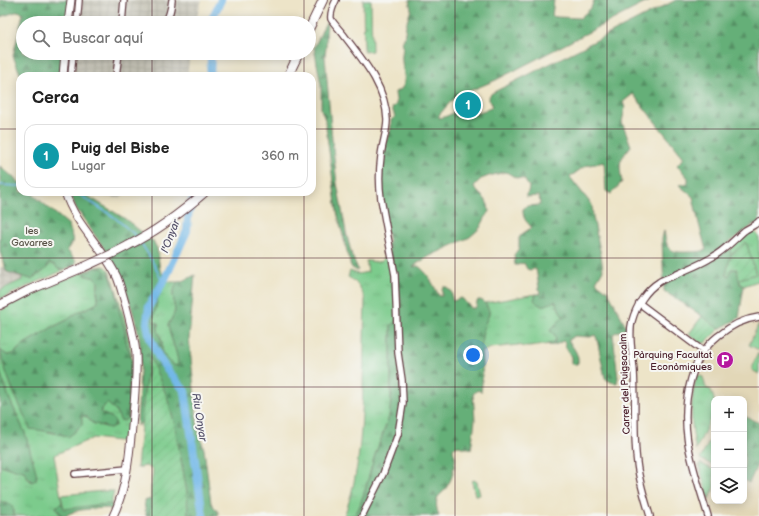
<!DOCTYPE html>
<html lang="es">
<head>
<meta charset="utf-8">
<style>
  body { margin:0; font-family:"Balsamiq Sans",sans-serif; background:#f2f2f2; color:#222 }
  .controls { position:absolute; right:12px; bottom:12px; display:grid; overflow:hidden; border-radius:8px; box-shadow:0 2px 10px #0003 }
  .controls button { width:36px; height:36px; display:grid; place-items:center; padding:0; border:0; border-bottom:1px solid #e0e0e0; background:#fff; color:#222; font:20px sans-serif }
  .you { position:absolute; left:473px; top:355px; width:14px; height:14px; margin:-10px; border:3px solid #fff; border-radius:50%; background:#1a73e8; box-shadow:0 0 0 6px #1a73e833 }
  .badge { display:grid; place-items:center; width:26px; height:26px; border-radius:50%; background:#b5179e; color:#fff; font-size:13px; font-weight:700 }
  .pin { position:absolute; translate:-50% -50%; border:2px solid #fff; box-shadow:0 1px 4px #0006 }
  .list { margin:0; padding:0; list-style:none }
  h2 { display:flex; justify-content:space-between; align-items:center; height:52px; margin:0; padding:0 16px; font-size:17px }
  h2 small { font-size:13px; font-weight:400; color:#767676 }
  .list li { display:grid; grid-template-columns:26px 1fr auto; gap:12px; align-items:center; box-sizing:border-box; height:64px; margin:0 8px 8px; padding:0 8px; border:1px solid #e0e0e0; border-radius:12px }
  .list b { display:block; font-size:15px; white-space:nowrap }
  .list p { margin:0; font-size:13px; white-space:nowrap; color:#767676 }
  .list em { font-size:13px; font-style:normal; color:#767676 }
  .icon { flex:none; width:22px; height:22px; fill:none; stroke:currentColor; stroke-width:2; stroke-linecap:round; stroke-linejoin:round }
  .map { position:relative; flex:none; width:759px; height:516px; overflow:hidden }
  .search { position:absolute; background:#fff; box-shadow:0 2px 10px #0003; left:16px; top:16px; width:300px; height:44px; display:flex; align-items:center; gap:10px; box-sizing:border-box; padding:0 14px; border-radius:22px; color:#767676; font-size:15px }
  .panel { position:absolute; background:#fff; box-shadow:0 2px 10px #0003; left:16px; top:72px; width:300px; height:124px; border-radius:12px }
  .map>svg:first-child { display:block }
</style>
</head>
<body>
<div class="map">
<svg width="759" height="516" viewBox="0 0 759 516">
  <defs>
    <pattern id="industrial-grid" width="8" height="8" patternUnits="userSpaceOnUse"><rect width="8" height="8" fill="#c7c5b8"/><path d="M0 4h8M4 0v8" fill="none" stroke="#aca99e"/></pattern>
    <pattern id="grass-tufts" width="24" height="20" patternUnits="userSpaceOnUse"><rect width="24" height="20" fill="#7ccb8c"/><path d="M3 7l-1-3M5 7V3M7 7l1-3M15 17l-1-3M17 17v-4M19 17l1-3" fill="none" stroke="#6dae79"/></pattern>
    <pattern id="forest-firs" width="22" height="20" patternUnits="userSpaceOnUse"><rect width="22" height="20" fill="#65af78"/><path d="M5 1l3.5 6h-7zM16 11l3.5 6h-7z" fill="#558e63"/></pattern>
    <pattern id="garden-furrows" width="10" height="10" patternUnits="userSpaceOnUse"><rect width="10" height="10" fill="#7ccb8c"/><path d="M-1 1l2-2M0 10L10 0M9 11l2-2" fill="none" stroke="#6dae79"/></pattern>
  </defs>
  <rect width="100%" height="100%" fill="#f6f6f2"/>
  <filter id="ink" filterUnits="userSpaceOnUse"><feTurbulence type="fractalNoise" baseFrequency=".025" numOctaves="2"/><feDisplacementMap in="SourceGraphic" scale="8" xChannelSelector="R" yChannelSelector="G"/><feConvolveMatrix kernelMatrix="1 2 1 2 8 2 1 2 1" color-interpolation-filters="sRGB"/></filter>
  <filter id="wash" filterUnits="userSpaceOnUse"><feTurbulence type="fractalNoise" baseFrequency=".012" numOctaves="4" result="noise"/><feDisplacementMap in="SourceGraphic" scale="16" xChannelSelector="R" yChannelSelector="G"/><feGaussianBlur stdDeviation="0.9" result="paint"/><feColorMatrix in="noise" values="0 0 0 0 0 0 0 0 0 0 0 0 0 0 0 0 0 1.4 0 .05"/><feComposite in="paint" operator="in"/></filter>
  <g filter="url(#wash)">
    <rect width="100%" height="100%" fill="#ede4c8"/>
    <!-- built -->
    <path fill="#e2d7b7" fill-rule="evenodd" d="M751,323H759V516H714L700,469L693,438L692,411V399L694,385L697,373L711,349L737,328ZM714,399H744V501H714Z"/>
    <!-- industrial -->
    <g fill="url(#industrial-grid)">
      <polygon points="81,0 202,0 195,23 79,23"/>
      <polygon points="76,53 190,53 187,76 74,76"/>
      <polygon points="85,192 127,192 119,198 88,195"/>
      <polygon points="4,266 7,272 22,276 22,280 0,290 0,268"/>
    </g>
    <!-- grass -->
    <g fill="url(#grass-tufts)" stroke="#63755c">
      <polygon points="363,0 371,0 372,51 364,52"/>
      <path d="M751,231C756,231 757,234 759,238V282L758,281L744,286L741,284L739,279L756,274L746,242L731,255L730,250L748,232Z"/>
      <path d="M389,241L395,275L401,298V318L391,325V402L389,417L374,458L366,487L359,508L354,516H344C360,475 362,426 363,382C364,355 364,327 365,299C361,290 358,282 348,277L350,271L358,274L368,272L366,261C370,260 372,262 376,262C387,262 384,254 386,247C386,245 388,243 389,241Z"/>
      <path d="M50,263L55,265L58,269L64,270L0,299V290L22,280V276L31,279C38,274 46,272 50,263Z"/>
      <path d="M103,266L106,267L108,269L114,282L126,324L132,357V382L127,442L93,438L54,455L62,503L56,507L61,516H14V510L6,502H0V465L15,470H21L25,472L28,479L32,482V460L25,433L9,398L0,372V350L4,365L13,391L23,411L44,431L58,434H71L75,432L78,428L82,425L81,417L86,416L92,423L110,428L111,417L104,415L100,412L105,405L107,403L114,409L119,417L128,418L129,384L132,360L126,342L125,331L119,310L116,292L95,268L84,274L87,276L96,278C99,283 97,286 97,291C97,294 98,298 99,301L94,305L78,312L67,320L51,328L24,344L13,354L9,355H7L0,350V311L23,297L95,267Z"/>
      <polygon points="167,280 170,282 177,282 173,294 175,311 172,318 168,325 170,334 178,358 179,363 177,366 173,365 162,353 162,342 158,331 158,323 153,321 158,297"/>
      <path d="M536,294L535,296L545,305L555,301L563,317L552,328L551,331L555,335L556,339L555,341L550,344L530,347H525L518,345L491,348L482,352C481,344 481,337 483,329C483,325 490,315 489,312C489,309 486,306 485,303Z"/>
      <polygon points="759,323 759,350 749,345"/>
      <polygon points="758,353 759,355 759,374 752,370 752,366"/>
      <path d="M697,375L703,377L706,388L711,390L714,399V411L696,450C690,425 690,400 697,375Z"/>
      <polygon points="714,433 714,466 700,459"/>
      <polygon points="700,463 714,470 714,489 709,500 700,469 699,465"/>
    </g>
    <!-- forest -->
    <g fill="url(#forest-firs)" stroke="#586752">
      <polygon points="0,0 70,0 68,23 23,23 23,53 65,53 63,76 21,76 13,56 23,14 19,11 0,17"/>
      <path d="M409,0H554L552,16L557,17L580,18L591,8L594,0H651L496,80L455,97L452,100L439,115V118C446,117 454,114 457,107H459L461,108L462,113C472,116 481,111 491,108L492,103L489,100V96L492,93L676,0H759V228L756,223L727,244L730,250L731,255L726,275L731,269H737L740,284L744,286L739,318L719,329L702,316L664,291L662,239L664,231C667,249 669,253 688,252C694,252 700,252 706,250L699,224L693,197L679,185L688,183V178L677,165L684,158L633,94L623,102L625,108L622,122L631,146C618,162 619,162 622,182L611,194L606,191L604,162L585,166L570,177L592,205L593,217L601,255L603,270L596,282L608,291L628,330C623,328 617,332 613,334L618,378L617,383C612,383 608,381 605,378L597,339L595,335L590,337L575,336L569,339V342C574,348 579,355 578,363C575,365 574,365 571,363V357L565,346V343L563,341C558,343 553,348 547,344C552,344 554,343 556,339L555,335L550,331L552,328L563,317L555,301C546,305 541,309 534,300L536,294H540L536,269H534L530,270L527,269L524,263L518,265H515L514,255L519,248V238L522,234L531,228C530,224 528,224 526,221C523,217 523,212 523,209L527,206L540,205L539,196L526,197V194L528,192L529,187L524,179L517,178L513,176L508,173L505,172L489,176L481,179L475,185L474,188L485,199L488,205L489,211L480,228L470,237L430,256L418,263L413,267L418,266C428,272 434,286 439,296H442V290L443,287H447L452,293V299L453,301L461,298L463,299L466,303L470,306V308H474L476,307L477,302L478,300C484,300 484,302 487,307C488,309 489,310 489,312C490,315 483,325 483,330C479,350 485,371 481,392L478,390L473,394L475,420L471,450L469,448H463L460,446L454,447C452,452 454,452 455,456C456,460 453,474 451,479C449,483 446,489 443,492C441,494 439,495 438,497C435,502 437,511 439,516H354L359,508L366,487L374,458L389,417L391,402V325L401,318V298L395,275L381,200L382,148L389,135L391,128V120L395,117L392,108C393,107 395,106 396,104C397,102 395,96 395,92C397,91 400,90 401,89C408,82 402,69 402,61C401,53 404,50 402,42L404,39L406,25L411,9Z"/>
      <path d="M327,22C326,33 327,45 325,56L332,139L337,183L346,232L352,256L358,269L357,271L351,267L337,212L325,120L321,109V85L314,48L324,26Z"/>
      <path d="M0,166L20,183V192H30L69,225L73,241L67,250L76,261L75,265L64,270L58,269L55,265L50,263C46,272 38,274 31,279L7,272L4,266L0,251Z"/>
      <path d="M70,192H81L124,218L153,241L157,248L160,270L167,280L158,297L153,321L158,323V331L162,342V353L173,365L177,366L178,363C177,350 170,338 168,325L172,318L175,311L173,294L177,282L183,281L195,275L189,338L198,429L204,449L211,503L218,512V516H188L187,493L174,422L167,397L150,358L144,394L142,422L137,426L141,354L139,335L133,312L122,279L112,260L76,208Z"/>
      <path d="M95,268H102L110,275L116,292L119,310L125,331L126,342L132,360L129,384L128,418L124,421L120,420C118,413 113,408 107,403L105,405L100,412C107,417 114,415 116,425L110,428L92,423L86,416L81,417L82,420V425L78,428L75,432L68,437L64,435L58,434L52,432L30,429C19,403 6,378 0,350L7,355H9L13,354L24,344L51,328L67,320L78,312L94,305L98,302V295L97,291L98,287V281L96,278L87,276L84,274Z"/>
      <polygon points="0,372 9,398 25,433 37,475 36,480 32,482 26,475 25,472 21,470 15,470 0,465"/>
      <polygon points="744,416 759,423 759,461 749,483 744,480"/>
      <polygon points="151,499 150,516 146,516 144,501"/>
      <path d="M0,502C11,503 14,505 14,516H0Z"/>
      <path d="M62,503L64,508L95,505L111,504L114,506L112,509L110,510L109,508C97,509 74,508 66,516H61L56,507Z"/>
    </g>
    <!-- park -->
    <polygon fill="#7ccb8c" stroke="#63755c" points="103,491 114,491 111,504 95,505 64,509 61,495"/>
    <!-- garden -->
    <g fill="url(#garden-furrows)" stroke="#63755c">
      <polygon points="746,242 756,274 739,279 737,269 731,269 729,276 726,275 731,255"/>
      <polygon points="702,316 719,329 705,343 700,343 689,334"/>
      <polygon points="150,357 167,397 174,422 187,493 188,516 150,516 151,486 153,470 146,466 137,468 144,394"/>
      <polygon points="473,480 476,481 477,482 480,495 475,495 472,482"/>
    </g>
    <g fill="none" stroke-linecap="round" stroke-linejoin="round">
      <!-- stream -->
      <g stroke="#71b7e8" stroke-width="1.5">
        <polyline points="0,185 20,186"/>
        <polyline points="75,192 114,217 134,234 137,238"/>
        <path d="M141,243C150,256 157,269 163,284"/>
      </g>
      <!-- river -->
      <g stroke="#71b7e8" stroke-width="8">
        <polyline points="210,23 221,0"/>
        <polyline points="209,53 211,58 210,76"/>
        <polyline points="194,192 188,216 187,231 165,279 149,306 147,323 150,338 159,358 168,371 185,391 203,516"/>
      </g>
    </g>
  </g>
  <g filter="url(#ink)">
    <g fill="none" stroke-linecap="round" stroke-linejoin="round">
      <!-- minor casing -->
      <g stroke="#623d43" stroke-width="8">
        <g id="minor">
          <path d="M336,0C333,6 330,13 331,19C334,24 339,29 343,34C362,59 386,86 387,120C387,132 382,144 381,156C379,171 379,185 381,199L395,275L398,353L402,380L403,403L398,434L383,474L362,516"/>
          <polyline points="77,23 79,0"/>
          <polyline points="122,23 124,0"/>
          <path d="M165,23C170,15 171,9 172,0"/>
          <polyline points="71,76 73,53"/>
          <polyline points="116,76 119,53"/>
          <polyline points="639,303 703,351"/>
          <polyline points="75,474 127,469"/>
          <path d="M650,516C645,499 639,481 637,463C633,433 636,403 634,372C633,356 628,336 632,321C636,306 646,290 659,282C663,279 668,278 673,276C685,270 697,266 709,259C723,252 732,242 744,231C749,227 755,226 759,221"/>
          <path d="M708,516C694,469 677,429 691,379C696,361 704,347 718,336C730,326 744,319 759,317"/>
        </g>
      </g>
      <!-- major casing -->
      <g stroke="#623d43" stroke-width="9">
        <g id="major">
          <polyline points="68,23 71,0"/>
          <polyline points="63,76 65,53"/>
          <path d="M65,192C75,225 103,247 117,277C121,287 123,297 126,306C130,322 135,338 136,354C137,374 135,395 133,415C130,449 128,485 113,516"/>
        </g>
      </g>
      <!-- highway casing -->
      <g stroke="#623d43" stroke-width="10">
        <g id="highway">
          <polyline points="309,29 323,0"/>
          <polyline points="288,76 299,53"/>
          <polyline points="0,305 27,291 84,267"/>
        </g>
      </g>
      <!-- minor -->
      <use href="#minor" stroke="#fff" stroke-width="5.5"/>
      <!-- major -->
      <use href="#major" stroke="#fff" stroke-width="7"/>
      <!-- highway -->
      <use href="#highway" stroke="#fff" stroke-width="8"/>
      <!-- highway-bridge casing -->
      <g stroke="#623d43" stroke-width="10" stroke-linecap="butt">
        <path id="highway-bridge" d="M84,267C99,260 115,253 129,245C157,231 181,213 205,192"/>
      </g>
      <!-- highway-bridge -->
      <use href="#highway-bridge" stroke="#fff" stroke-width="8"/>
    </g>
  </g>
  <!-- grid -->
  <path fill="none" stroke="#4a1f2b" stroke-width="1" stroke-opacity="0.55" d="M152,0V23M304,0V23M455,0V516M607,0V516M152,53V76M304,53V76M0,129H20M312,129H759M152,192V516M304,192V516M0,258H759M0,387H759"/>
  <!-- icons -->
  <defs>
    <g id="parking-disc" transform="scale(0.9)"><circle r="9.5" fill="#b5179e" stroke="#f6f6f2"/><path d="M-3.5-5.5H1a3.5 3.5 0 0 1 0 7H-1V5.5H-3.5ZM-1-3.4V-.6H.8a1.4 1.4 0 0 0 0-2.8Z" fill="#fff"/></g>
  </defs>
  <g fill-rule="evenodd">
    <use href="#parking-disc" x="725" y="360"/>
  </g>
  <g text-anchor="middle" stroke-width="4" stroke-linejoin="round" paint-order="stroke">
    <!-- park labels -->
    <g font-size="10" fill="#595348" stroke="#f6f6f2">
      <text x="32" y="234">les<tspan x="32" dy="12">Gavarres</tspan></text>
    </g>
    <!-- poi labels -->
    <g font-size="10" fill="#4a1f2b" stroke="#f6f6f2" text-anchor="end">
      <text x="712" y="358">Pàrquing Facultat<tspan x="712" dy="12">Econòmiques</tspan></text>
    </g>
    <!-- street labels -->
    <g font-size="10" fill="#4a1f2b" stroke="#f6f6f2">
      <text transform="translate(624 384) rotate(-92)" y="4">Carrer del Puigsacalm</text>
    </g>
    <!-- water labels -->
    <g font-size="11" font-style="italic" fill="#58546d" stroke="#f6f6f2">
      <text transform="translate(170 236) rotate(-69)" y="4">l'Onyar</text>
      <text transform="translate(200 417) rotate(81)" y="4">Riu Onyar</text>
    </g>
  </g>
</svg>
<div class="controls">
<button>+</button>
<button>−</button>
<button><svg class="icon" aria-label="layers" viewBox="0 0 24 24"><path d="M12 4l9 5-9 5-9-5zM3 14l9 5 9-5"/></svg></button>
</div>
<div class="you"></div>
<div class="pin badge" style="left:468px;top:105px;background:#0f9aa8">1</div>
<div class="search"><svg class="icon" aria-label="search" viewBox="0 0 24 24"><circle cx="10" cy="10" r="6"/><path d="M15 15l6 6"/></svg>Buscar aquí</div>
<section class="panel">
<h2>Cerca<small></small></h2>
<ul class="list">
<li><span class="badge" style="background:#0f9aa8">1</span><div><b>Puig del Bisbe</b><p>Lugar</p></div><em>360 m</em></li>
</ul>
</section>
</div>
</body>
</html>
